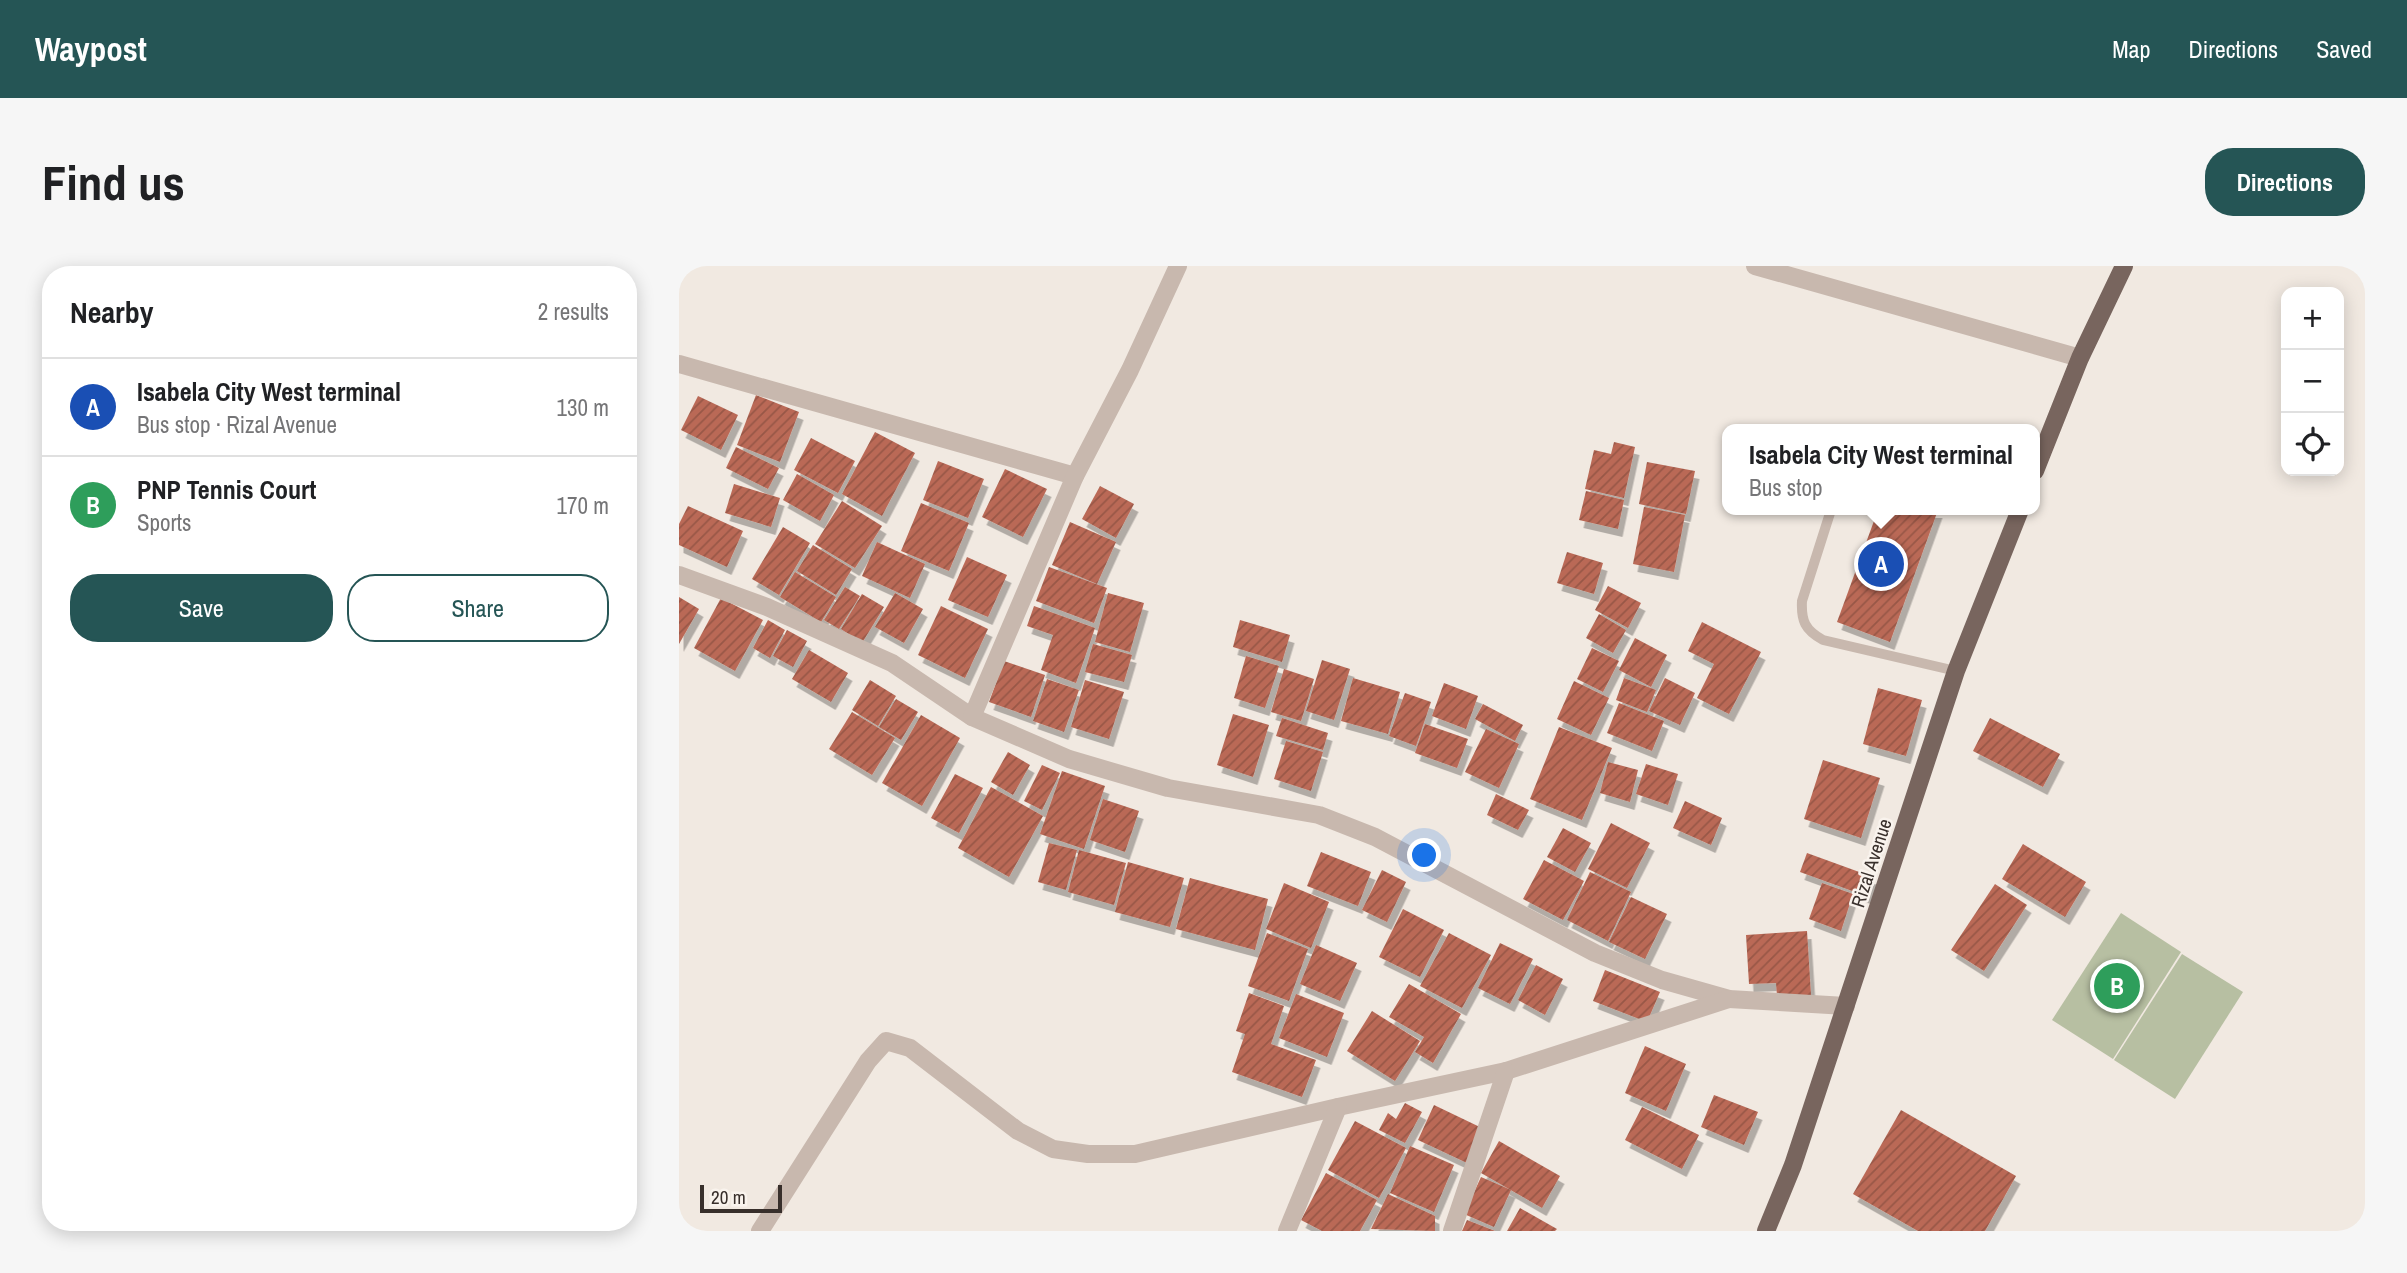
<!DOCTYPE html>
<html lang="en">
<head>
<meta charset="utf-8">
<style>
  body { margin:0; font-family:"Archivo Narrow",sans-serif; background:#f6f6f6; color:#202124 }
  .controls { position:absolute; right:21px; top:21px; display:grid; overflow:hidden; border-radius:14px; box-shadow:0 4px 18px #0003 }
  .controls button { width:63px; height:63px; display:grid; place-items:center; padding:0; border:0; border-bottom:2px solid #e0e0e0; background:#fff; color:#202124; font:35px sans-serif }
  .scale { position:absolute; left:21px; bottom:18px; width:82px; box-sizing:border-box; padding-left:7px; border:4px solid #382f2b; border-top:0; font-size:19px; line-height:24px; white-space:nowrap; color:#382f2b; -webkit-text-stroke:5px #f9f3ed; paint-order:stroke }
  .you { position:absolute; left:746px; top:590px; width:24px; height:24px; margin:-18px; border:5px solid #fff; border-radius:50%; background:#1a73e8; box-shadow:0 0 0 10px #1a73e833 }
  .badge { display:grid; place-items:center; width:46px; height:46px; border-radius:50%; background:#255555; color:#fff; font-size:23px; font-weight:700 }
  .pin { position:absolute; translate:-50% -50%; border:4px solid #fff; box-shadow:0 2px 7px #0006 }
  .popup { position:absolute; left:1043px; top:158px; width:318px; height:91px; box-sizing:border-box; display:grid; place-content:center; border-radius:14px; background:#fff; filter:drop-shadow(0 2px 5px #0005); font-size:23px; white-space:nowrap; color:#757577 }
  .popup b { font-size:26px; color:#202124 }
  .popup::after { content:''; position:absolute; left:50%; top:100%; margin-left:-14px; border:14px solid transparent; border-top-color:#fff }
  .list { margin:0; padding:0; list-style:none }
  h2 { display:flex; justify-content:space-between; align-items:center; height:91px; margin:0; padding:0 28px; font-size:30px }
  h2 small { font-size:23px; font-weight:400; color:#757577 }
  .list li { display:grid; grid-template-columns:46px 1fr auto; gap:21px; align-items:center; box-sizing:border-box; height:98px; padding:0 28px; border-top:2px solid #e0e0e0 }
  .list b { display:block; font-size:26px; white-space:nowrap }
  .list p { margin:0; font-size:23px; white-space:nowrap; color:#757577 }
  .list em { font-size:23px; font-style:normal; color:#757577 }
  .actions { display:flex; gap:14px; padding:21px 28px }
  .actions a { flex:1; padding:16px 0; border:2px solid #255555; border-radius:28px; text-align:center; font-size:24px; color:#255555 }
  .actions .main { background:#255555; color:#fff }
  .icon { flex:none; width:38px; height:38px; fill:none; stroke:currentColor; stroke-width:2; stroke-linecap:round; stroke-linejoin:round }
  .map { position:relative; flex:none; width:1686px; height:965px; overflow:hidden; border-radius:28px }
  header { display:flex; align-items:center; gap:42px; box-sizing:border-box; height:98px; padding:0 35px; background:#255555; color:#fff }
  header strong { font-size:33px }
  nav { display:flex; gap:38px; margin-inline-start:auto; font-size:24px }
  .intro { display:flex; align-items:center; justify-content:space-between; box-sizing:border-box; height:168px; padding:0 42px }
  h1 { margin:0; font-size:49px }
  .button { padding:18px 32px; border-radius:28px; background:#255555; color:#fff; font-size:24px; font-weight:700 }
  main { display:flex; gap:42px; padding:0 42px }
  aside { flex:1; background:#fff; border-radius:28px; box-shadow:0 4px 18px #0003 }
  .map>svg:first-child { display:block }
</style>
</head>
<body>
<header>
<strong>Waypost</strong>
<nav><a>Map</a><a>Directions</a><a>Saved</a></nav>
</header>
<div class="intro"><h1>Find us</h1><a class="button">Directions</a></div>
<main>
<aside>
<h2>Nearby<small>2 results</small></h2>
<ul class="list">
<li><span class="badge" style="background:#1a4fb4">A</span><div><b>Isabela City West terminal</b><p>Bus stop · Rizal Avenue</p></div><em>130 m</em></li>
<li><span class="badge" style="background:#2e9e5b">B</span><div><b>PNP Tennis Court</b><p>Sports</p></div><em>170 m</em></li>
</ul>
<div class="actions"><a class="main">Save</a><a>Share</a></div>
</aside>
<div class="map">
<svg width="1686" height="965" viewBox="0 0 1686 965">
  <defs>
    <pattern id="building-hatch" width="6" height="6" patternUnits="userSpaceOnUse" patternTransform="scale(1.75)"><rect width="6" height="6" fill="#ba6956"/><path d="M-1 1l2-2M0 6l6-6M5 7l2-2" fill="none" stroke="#985747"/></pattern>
    <filter id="shadow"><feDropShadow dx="4.5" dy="8" stdDeviation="0" flood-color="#0004"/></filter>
  </defs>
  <rect width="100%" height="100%" fill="#f1e9e1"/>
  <!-- pitch -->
  <g fill="#b7bfa2">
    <polygon points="1442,647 1502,686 1434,793 1373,754"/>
    <polygon points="1503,688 1564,726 1496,833 1435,794"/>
  </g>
  <!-- building -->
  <g fill="url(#building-hatch)" filter="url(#shadow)">
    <polygon points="77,129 120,146 101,196 58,179"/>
    <polygon points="19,130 59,149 42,184 2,164"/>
    <polygon points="196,166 236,187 203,250 163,228"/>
    <polygon points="132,172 176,195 159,227 115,204"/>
    <polygon points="935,176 956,181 945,232 906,223 915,184 932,188"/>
    <polygon points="57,181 100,202 89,223 47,202"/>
    <polygon points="259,195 305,213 289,252 244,234"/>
    <polygon points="968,196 1016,205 1007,248 960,238"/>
    <polygon points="326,203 368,223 344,271 303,251"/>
    <polygon points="118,208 155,229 141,255 104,234"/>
    <polygon points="55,218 101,232 92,261 46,247"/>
    <polygon points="421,220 455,238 437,272 403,253"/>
    <polygon points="907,225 945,234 939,263 900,254"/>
    <polygon points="163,235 203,260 176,302 136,278"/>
    <polygon points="242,237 290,257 270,305 222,285"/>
    <polygon points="9,240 64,265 48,301 0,279 0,258"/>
    <polygon points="965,241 1006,249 995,306 954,298"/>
    <polygon points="1199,244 1259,244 1211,376 1158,356"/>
    <polygon points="391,256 437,276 418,318 373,299"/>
    <polygon points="104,261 131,277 100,329 73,313"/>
    <polygon points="198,276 246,298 231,332 183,310"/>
    <polygon points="134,279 173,303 157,329 118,305"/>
    <polygon points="888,286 924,297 915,328 878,317"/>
    <polygon points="288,291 328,309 309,351 269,334"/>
    <polygon points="370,301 428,322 415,357 357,335"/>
    <polygon points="116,306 157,331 142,356 101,331"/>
    <polygon points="929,320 962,337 949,362 916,344"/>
    <polygon points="166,321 181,330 160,363 145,354"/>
    <polygon points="216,327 244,343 225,377 196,361"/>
    <polygon points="429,327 465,337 451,386 416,376"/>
    <polygon points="183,328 205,341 183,377 162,363"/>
    <polygon points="0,331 20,343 0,378"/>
    <polygon points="42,332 84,354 56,405 15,382"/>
    <polygon points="262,340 309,363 286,412 239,389"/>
    <polygon points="355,340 416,362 397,417 362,404 374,369 348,360"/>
    <polygon points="920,348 947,364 934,387 907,372"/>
    <polygon points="89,354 106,364 91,392 74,382"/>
    <polygon points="561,354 611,369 603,396 554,381"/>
    <polygon points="1023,356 1082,386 1050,448 1018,432 1035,398 1009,385"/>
    <polygon points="108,364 128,375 114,401 94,390"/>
    <polygon points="956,372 988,389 972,421 940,404"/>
    <polygon points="414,378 453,389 445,416 406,406"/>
    <polygon points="913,382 940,395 924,426 898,413"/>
    <polygon points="130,384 169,407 152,436 113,413"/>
    <polygon points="567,390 600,400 586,442 555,432"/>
    <polygon points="643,394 671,403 655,454 627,445"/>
    <polygon points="325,395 366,409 352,451 310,436"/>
    <polygon points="605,403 635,413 622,455 592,446"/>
    <polygon points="674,412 721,426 709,468 662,455"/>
    <polygon points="945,412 977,424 968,446 937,434"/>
    <polygon points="986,412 1016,427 1001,459 970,445"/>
    <polygon points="368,413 400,424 385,466 354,455"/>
    <polygon points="191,414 217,430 199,460 173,444"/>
    <polygon points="406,414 445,426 430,473 392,461"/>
    <polygon points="895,415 930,432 912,469 878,453"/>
    <polygon points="765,417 799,430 787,463 753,450"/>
    <polygon points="1199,422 1243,434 1227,490 1184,478"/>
    <polygon points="726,427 752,436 737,480 710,470"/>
    <polygon points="217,433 239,446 222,474 200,461"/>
    <polygon points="940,437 985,455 973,485 928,467"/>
    <polygon points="804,438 844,459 836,475 796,453"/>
    <polygon points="173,446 216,472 193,509 150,483"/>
    <polygon points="554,448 590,459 574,511 538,499"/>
    <polygon points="242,449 281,472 243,540 203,517"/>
    <polygon points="603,452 649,467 644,484 597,470"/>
    <polygon points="1311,452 1381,488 1364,521 1294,485"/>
    <polygon points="746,458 789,473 778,502 736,487"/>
    <polygon points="880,461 933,482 903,554 851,533"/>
    <polygon points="807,463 840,478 820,522 786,506"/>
    <polygon points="607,475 644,486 632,525 595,513"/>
    <polygon points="329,486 351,499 334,529 312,516"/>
    <polygon points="1144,494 1201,512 1182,572 1125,553"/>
    <polygon points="929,496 959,504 951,536 921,527"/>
    <polygon points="967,498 999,508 989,539 957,528"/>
    <polygon points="363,499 381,507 363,544 345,535"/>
    <polygon points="383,505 426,520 405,583 361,568"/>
    <polygon points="276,508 304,522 280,567 252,552"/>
    <polygon points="312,521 364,550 330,611 279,582"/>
    <polygon points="817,528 850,544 839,564 808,549"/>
    <polygon points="424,533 460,545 446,586 411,574"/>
    <polygon points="1006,535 1043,552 1032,579 994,562"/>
    <polygon points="932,557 971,577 948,622 909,603"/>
    <polygon points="884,562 912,577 896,606 868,591"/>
    <polygon points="370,577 398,584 387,624 359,616"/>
    <polygon points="1344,578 1407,616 1386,651 1323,613"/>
    <polygon points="400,584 447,597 435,639 389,626"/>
    <polygon points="642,586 692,606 679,640 628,620"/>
    <polygon points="1128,587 1194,611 1187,630 1121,606"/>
    <polygon points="865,594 905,615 884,654 844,633"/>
    <polygon points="449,596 505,612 491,661 436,646"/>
    <polygon points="703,604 727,616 708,656 683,644"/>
    <polygon points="911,606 952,626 929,675 888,654"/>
    <polygon points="511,612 589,633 576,684 497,663"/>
    <polygon points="605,617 650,636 632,682 587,663"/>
    <polygon points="1143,617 1174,628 1162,665 1130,653"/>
    <polygon points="1316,618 1348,639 1305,705 1272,684"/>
    <polygon points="952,631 988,648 966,693 930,676"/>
    <polygon points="724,643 765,664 741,711 700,691"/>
    <polygon points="1128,665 1132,729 1098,730 1097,717 1070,718 1067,669"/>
    <polygon points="588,667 629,683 610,735 569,720"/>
    <polygon points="770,667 812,689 783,742 741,720"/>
    <polygon points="821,677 854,693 831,738 799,722"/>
    <polygon points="637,679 678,697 661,735 621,718"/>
    <polygon points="857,699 884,713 866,749 839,734"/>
    <polygon points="926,704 981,726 968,756 914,735"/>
    <polygon points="730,718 782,748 754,797 736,786 745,771 710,751"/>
    <polygon points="570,727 605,740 592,778 637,794 623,831 553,806 566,768 557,765"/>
    <polygon points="617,728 665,747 648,791 600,772"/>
    <polygon points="693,745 741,775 716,815 668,785"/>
    <polygon points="966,780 1007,798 987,845 946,827"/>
    <polygon points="1035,829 1079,846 1065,879 1022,861"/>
    <polygon points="726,837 743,846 726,877 700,864 709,847 717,853"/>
    <polygon points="755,839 805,863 788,897 739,874"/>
    <polygon points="963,841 1020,869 1003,903 946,874"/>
    <polygon points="1222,844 1337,910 1306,965 1239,965 1174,928"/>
    <polygon points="676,855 727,882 700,932 649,904"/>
    <polygon points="820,875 881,910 863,942 802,907"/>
    <polygon points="731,880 775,899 755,946 711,927"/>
    <polygon points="647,907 698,934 681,965 643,965 622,954"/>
    <polygon points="802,911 832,924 815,961 785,948"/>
    <polygon points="709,928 756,950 756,965 692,963"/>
    <polygon points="841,942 878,963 876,965 828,965"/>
    <polygon points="788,954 816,965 783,965"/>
  </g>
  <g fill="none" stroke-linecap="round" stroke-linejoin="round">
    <!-- service -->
    <path stroke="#c8b8ae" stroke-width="10" d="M1152,244L1123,335C1122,355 1126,364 1144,374L1277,405"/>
    <!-- minor -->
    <g stroke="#c8b8ae" stroke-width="18">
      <polyline points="1076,0 1401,92"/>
      <polyline points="0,98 396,210"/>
      <polyline points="0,309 88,341 213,397 293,451 390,493 489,522 640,549 696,571 916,687 983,714 1050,733 1167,740"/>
      <polyline points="293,451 396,210 451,104 499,0"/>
      <polyline points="81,965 189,795 207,775 231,782 339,865 374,883 409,888 456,888 659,841 827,805 1050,733"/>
      <polyline points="608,965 659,841"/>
      <polyline points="773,965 827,805"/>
    </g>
    <!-- primary -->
    <g stroke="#78655e" stroke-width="18">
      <polyline points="1356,205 1401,92 1445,0"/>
      <polyline points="1087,965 1114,899 1277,405 1341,244"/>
    </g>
  </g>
  <g text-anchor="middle" stroke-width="5" stroke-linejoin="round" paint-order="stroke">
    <!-- street labels -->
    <g font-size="19" fill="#382f2b" stroke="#f9f3ed">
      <text transform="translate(1192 597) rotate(-72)" y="7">Rizal Avenue</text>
    </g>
  </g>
</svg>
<div class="controls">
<button>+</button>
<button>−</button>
<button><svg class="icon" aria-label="locate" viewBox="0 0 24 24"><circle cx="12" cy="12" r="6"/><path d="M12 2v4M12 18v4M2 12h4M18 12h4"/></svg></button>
</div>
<div class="scale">20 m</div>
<div class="you"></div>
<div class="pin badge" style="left:1202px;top:298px;background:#1a4fb4">A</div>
<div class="popup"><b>Isabela City West terminal</b>Bus stop</div>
<div class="pin badge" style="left:1438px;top:720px;background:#2e9e5b">B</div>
</div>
</main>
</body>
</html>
